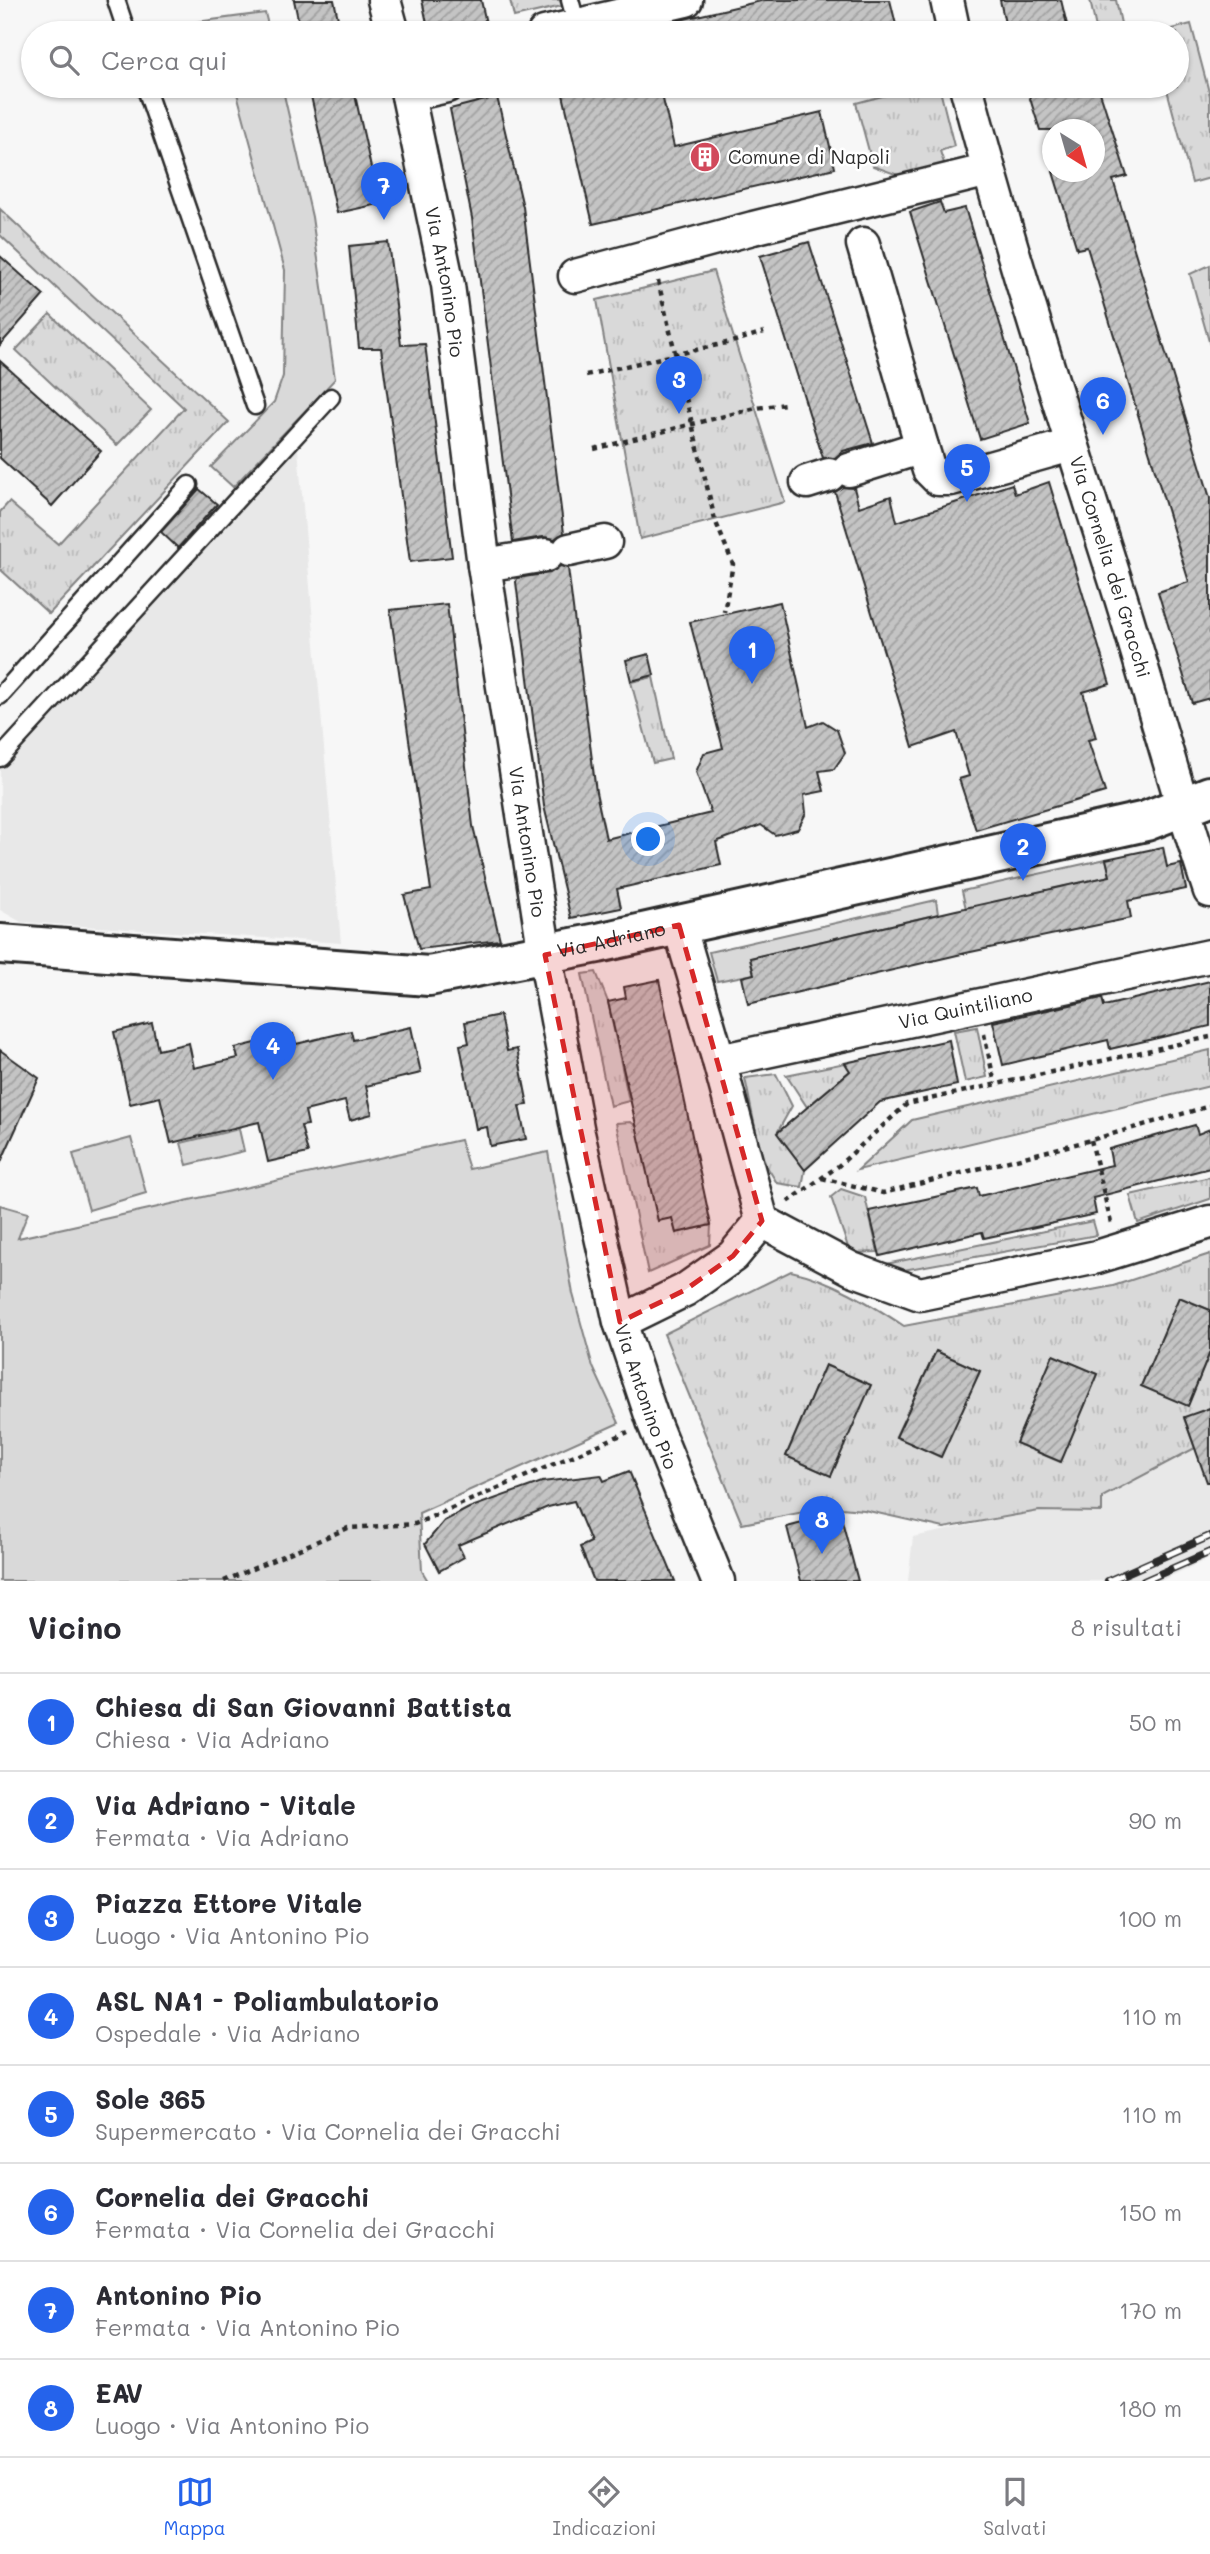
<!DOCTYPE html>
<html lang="it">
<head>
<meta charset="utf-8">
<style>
  body { margin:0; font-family:Mali,sans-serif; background:#f2f2f3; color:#2b2b33 }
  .compass { position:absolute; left:1042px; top:119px; width:63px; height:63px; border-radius:50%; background:#fff; box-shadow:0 2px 5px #0004; rotate:143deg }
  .you { position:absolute; left:649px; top:840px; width:24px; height:24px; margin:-18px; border:5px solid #fff; border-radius:50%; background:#1a73e8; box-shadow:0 0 0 10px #1a73e833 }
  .badge { display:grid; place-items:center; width:46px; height:46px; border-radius:50%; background:#2563eb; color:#fff; font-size:23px; font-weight:700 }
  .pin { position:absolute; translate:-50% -58px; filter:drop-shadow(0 2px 4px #0008) }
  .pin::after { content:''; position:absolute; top:37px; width:24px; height:21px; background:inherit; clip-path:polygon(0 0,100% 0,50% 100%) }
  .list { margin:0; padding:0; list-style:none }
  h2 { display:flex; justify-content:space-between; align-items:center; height:91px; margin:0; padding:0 28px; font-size:30px }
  h2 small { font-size:23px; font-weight:400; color:#7c7c81 }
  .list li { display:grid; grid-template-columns:46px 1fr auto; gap:21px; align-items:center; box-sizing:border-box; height:98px; padding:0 28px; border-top:2px solid #e1e1e2 }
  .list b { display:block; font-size:26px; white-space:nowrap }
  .list p { margin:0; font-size:23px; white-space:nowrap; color:#7c7c81 }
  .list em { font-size:23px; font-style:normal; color:#7c7c81 }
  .icon { flex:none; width:38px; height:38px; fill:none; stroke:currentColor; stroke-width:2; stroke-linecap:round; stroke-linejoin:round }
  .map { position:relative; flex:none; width:1210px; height:1581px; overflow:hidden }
  .search { position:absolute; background:#fff; box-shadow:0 2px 5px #0004; left:21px; right:21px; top:21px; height:77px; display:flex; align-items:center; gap:18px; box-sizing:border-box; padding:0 24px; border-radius:38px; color:#7c7c81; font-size:26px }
  .sheet { height:875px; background:#fff }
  nav { display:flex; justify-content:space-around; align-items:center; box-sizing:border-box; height:98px; border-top:2px solid #e1e1e2; background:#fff; font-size:19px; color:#7c7c81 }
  nav a { display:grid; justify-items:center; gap:4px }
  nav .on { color:#2563eb }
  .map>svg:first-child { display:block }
</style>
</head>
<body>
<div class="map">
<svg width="1210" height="1581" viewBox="0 0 1210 1581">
  <defs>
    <pattern id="park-tufts" width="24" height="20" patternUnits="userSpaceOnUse" patternTransform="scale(1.75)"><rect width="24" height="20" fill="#d9d9d9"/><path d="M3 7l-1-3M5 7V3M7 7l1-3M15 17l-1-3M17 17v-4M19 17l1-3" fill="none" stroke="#bababa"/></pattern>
    <pattern id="building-hatch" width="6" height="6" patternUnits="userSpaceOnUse" patternTransform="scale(1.75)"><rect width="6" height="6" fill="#c4c4c4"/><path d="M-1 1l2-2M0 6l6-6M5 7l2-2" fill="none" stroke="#9f9f9f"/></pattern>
  </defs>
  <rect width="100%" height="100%" fill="#f7f7f7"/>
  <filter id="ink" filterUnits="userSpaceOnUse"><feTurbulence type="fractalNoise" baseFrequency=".0143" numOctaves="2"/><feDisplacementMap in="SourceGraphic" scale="14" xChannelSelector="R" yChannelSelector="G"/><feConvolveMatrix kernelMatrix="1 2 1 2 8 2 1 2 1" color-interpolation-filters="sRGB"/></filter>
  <g filter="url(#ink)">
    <!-- built -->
    <g fill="#e8e8e8">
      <polygon points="298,449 341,943 21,922 0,910 0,769"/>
      <polygon points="1210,1441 1210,1558 1160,1581 908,1581 913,1537 1039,1511 1101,1512 1102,1497"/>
    </g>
    <!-- grass -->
    <g fill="#d9d9d9" stroke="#828282" stroke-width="2">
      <polygon points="265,13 270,33 176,33 173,25"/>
      <polygon points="235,86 282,86 312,217 335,379 233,487 211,467 274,402 283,376 285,270"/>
      <polygon points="1210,265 1210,345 1190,274"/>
      <polygon points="1106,859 1110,876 966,909 962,891"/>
      <polygon points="936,900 938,914 751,958 754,974 717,981 709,952"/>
      <polygon points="239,1129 244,1151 187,1165 181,1143"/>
      <polygon points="131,1138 146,1193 89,1210 73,1154"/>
      <polygon points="460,1140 469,1169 548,1152 573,1294 593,1367 619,1423 419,1513 422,1571 428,1581 0,1581 0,1205 28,1213 18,1238"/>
    </g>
    <!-- park -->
    <g fill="url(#park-tufts)" stroke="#828282" stroke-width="2" fill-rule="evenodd">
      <polygon points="510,0 560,0 562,6 514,17"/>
      <polygon points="1090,0 1116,0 1123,33 1097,33"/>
      <polygon points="1191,24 1210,96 1210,178 1192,183 1166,86 1177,86 1177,33 1157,33"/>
      <polygon points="920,86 939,86 954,146 940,151 946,169 909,179 873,166 856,103"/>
      <polygon points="0,209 229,422 49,614 0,569 0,512 9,502 58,544 184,408 0,235"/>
      <polygon points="713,271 785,502 640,539 597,300"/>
      <polygon points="50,314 151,410 117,445 16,350"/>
      <polygon points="653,677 671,759 653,763 631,682"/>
      <polygon points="596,972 608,1002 629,1101 610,1106 582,974"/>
      <polygon points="977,1027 987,1077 965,1082 954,1031"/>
      <polygon points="1210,1050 1210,1086 858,1170 912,1120"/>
      <polygon points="845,1063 850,1071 807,1107 786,1075"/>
      <polygon points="776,1074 792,1106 777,1133 805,1170 802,1187 777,1183 761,1157 745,1078"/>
      <polygon points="631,1122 638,1128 658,1220 672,1218 676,1233 711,1225 710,1245 648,1273 616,1123"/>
      <polygon points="1210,1177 1210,1199 1138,1223 1130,1195"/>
      <polygon points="841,1189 865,1197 878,1252 850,1253 831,1197"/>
      <polygon points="1093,1221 1097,1235 898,1271 881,1265"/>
      <path d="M1210,1254V1310L1179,1298L1141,1386L1188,1405L1210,1352V1408L1184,1418L1195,1448L1102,1497V1512L1039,1511L944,1528L864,1510L829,1507L742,1524L664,1334L791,1271C832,1280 869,1303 904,1326L1113,1286ZM936,1351L980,1371L940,1457L896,1436ZM1053,1356L1098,1374L1060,1462L1016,1443ZM825,1365L870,1385L831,1476L786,1456Z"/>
    </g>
    <!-- building -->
    <g fill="url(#building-hatch)" stroke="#2b2b2b" stroke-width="2">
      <polygon points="294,0 334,0 341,33 301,33"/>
      <polygon points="422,0 481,0 488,33 429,33"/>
      <polygon points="765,0 890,0 898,33 660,33 659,25"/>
      <polygon points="1000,0 1061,0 1069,33 1007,33"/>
      <polygon points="353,86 379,204 337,213 311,96"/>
      <polygon points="561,86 660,86 674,147 822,112 835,168 593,224"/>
      <polygon points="1026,86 1098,86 1127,176 1113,180 1210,498 1210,698 1192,703 1158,592 1189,582 1087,247 1077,249 1053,172 1095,172 1095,130 1040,130"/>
      <polygon points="497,97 523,207 564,533 555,539 543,537 513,542 472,218 450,109"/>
      <polygon points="940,202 944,213 965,208 1030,423 980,439 910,212"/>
      <polygon points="388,242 401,345 425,344 452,557 410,562 381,348 359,348 349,246"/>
      <polygon points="809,242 873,443 843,451 835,458 823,458 760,256"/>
      <polygon points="0,256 44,295 0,345"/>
      <polygon points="0,361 101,451 52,506 0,458"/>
      <polygon points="1049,482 1110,684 1083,692 1096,738 1088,740 1105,792 976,830 959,779 969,776 956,732 913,747 835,492 843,487 854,488 859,507 891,496 897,522 1012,484 1015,494"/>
      <polygon points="199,489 217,504 178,548 161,532"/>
      <polygon points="560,566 568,568 596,792 606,839 711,813 696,772 704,753 723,748 690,622 780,602 808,727 823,721 837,730 845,753 834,769 819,771 824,791 804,795 806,813 798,829 775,835 761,825 716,842 721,865 617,889 621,908 571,918 544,806 516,582 517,578 550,573"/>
      <polygon points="447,604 473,826 500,940 419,949 404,895 431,890 390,610"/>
      <polygon points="649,654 654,675 631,681 626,660"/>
      <polygon points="1163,847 1167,867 1181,864 1186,889 1128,901 1131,918 966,953 748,1004 742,977 754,974 750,958 956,910 1110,876 1106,859"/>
      <polygon points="659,980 711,1225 676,1233 672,1218 658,1221 608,1002 626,998 624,987"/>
      <polygon points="1210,981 1210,1026 1110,1049 1108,1040 1003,1065 993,1022 1102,998 1104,1006"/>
      <polygon points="500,1015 507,1051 517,1049 528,1105 519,1106 526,1139 490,1146 487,1127 476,1129 460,1045 469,1043 465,1022"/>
      <polygon points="152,1023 158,1050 189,1043 194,1068 238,1058 235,1048 293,1034 296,1044 351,1031 353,1040 411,1027 421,1073 366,1086 372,1114 350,1120 345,1101 305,1111 308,1125 301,1126 308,1153 268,1162 259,1122 171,1143 160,1097 130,1104 114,1032"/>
      <polygon points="949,1040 957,1085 880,1102 805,1170 777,1133 850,1071 845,1063"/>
      <polygon points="0,1050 39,1078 0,1164"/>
      <polygon points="1195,1125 1198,1134 1210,1129 1210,1168 1093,1198 1096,1214 984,1238 982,1232 880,1256 869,1211 977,1188 979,1196 1112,1165 1109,1149"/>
      <polygon points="1179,1297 1210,1310 1210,1352 1188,1406 1141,1386"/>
      <polygon points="936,1351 980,1371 941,1457 896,1437"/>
      <polygon points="1053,1355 1098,1374 1061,1462 1016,1443"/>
      <polygon points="825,1365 871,1385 831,1476 786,1456"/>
      <polygon points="1210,1408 1210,1482 1207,1482 1184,1417"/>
      <polygon points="629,1471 675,1581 594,1581 580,1547 591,1542 574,1501 548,1507 458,1545 464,1557 439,1571 425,1544 444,1521 469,1508 542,1482 601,1475 604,1481"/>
      <polygon points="840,1513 858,1581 801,1581 787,1527"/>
    </g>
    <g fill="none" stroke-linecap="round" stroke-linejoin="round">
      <!-- lane casing -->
      <g stroke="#2b2b2b" stroke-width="21">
        <g id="lane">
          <polyline points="116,0 127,33"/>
          <polyline points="570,0 575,18 587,15"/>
          <polyline points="145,86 255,406"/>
          <polyline points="0,696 189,485"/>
          <polyline points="0,758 331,397"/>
        </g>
      </g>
      <!-- street casing -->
      <g stroke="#2b2b2b" stroke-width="37">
        <g id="street">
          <polyline points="384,0 393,33"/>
          <polyline points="947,0 954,33"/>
          <polyline points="544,33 686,0"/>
          <path id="s1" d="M406,86L448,285L484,565L545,955L578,1133L620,1322L653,1421L718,1581"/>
          <path id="s2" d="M966,86C1012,258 1067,428 1121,598C1151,695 1177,794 1210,891"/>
          <polyline points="408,95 447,86"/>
          <polyline points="863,244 922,447"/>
          <polyline points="575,276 753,228 989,170"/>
          <polyline points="849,470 922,447 929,470 938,479 951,479 1071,445"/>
          <polyline points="807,482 829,475"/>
          <polyline points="569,550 605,542"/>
          <polyline points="484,565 546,555"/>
          <path id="s3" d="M719,1061L1210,956"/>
          <polyline points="762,1221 852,1269 920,1294 1097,1257 1210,1222"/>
          <polyline points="620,1322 685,1290 733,1256 762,1221 719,1061 679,925"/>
        </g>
      </g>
      <!-- secondary casing -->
      <g stroke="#2b2b2b" stroke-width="44">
        <g id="secondary">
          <path id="s4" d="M0,944L429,976L598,943L1146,821L1210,796"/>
        </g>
      </g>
      <!-- path -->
      <g stroke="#2b2b2b" stroke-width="4.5" stroke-dasharray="5 5" stroke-linecap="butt">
        <polyline points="658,281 715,520 733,564 724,612"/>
        <polyline points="586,375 735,341 764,332"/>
        <polyline points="594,449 756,408 785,404"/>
        <polyline points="984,1034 995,1084"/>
        <polyline points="1091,1140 1111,1223"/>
        <polyline points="822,1178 883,1193 1091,1140 1210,1106"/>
        <polyline points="788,1202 837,1167 907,1104 1210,1037"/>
        <polyline points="224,1581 348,1528 415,1524 628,1432"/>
      </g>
      <!-- lane -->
      <use href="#lane" stroke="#fff" stroke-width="16"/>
      <!-- street -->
      <use href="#street" stroke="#fff" stroke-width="32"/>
      <!-- secondary -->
      <use href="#secondary" stroke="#fff" stroke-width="38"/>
      <!-- rail casing -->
      <g stroke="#2b2b2b" stroke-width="8">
        <g id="rail">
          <polyline points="1108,1581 1210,1536"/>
          <polyline points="1144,1581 1210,1552"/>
        </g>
      </g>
      <!-- rail -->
      <use href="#rail" stroke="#fff" stroke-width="5" stroke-dasharray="16" stroke-linecap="butt"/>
    </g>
  </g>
  <!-- marked area -->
  <path fill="#d62828" fill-opacity="0.2" stroke="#d62828" stroke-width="5" stroke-dasharray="14 9" stroke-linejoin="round" d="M679,925L762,1221L733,1256L685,1290L620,1322L545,955Z"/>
  <!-- icons -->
  <defs>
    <g id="building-disc" transform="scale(1.575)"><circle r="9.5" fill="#d1495b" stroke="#fff"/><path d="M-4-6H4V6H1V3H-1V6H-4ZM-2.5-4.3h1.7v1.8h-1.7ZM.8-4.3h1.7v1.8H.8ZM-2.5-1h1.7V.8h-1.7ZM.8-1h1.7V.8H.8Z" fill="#fff"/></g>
  </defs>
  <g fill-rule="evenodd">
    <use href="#building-disc" x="705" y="157"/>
  </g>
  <g text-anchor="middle" stroke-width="5" stroke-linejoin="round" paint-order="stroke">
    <!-- poi labels -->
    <g font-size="19" fill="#2b2b2b" stroke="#fff" text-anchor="start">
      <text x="728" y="164">Comune di Napoli</text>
    </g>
    <!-- street labels -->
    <g font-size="19" fill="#2b2b2b" stroke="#fff">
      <text dy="7" stroke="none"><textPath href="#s1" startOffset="200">Via Antonino Pio</textPath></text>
      <text dy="7" stroke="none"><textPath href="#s2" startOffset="502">Via Cornelia dei Gracchi</textPath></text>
      <text dy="7" stroke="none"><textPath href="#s1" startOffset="766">Via Antonino Pio</textPath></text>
      <text dy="7" stroke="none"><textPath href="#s4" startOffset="616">Via Adriano</textPath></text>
      <text dy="7" stroke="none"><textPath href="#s3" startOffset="252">Via Quintiliano</textPath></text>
      <text dy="7" stroke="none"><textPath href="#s1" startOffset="1334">Via Antonino Pio</textPath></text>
    </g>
  </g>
</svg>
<svg class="compass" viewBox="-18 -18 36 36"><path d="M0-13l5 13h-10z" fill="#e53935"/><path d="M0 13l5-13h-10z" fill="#7c7c81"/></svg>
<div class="you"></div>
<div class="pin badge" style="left:752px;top:684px">1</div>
<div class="pin badge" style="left:1023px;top:881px">2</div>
<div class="pin badge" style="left:679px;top:414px">3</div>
<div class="pin badge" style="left:273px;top:1080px">4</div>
<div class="pin badge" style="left:967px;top:502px">5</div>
<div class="pin badge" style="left:1103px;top:435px">6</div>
<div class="pin badge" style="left:384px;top:220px">7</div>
<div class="pin badge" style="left:822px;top:1554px">8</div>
<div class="search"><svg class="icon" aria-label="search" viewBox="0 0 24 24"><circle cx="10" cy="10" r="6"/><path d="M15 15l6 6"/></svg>Cerca qui</div>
</div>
<section class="sheet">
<h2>Vicino<small>8 risultati</small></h2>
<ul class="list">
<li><span class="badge">1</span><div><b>Chiesa di San Giovanni Battista</b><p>Chiesa · Via Adriano</p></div><em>50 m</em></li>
<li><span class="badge">2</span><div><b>Via Adriano - Vitale</b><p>Fermata · Via Adriano</p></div><em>90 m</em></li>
<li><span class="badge">3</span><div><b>Piazza Ettore Vitale</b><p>Luogo · Via Antonino Pio</p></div><em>100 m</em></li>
<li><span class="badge">4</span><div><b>ASL NA1 - Poliambulatorio</b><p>Ospedale · Via Adriano</p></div><em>110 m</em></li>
<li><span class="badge">5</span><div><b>Sole 365</b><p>Supermercato · Via Cornelia dei Gracchi</p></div><em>110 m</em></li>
<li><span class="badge">6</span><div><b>Cornelia dei Gracchi</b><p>Fermata · Via Cornelia dei Gracchi</p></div><em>150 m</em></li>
<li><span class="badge">7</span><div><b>Antonino Pio</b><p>Fermata · Via Antonino Pio</p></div><em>170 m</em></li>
<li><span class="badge">8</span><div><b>EAV</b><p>Luogo · Via Antonino Pio</p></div><em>180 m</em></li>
</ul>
</section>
<nav>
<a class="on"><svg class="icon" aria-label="map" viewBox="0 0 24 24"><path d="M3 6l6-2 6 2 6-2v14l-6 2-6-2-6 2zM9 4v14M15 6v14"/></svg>Mappa</a>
<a><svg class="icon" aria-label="directions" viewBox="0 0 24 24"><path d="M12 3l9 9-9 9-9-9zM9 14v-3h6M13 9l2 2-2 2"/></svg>Indicazioni</a>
<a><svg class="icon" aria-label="saved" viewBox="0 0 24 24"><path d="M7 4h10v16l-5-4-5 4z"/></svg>Salvati</a>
</nav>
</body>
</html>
